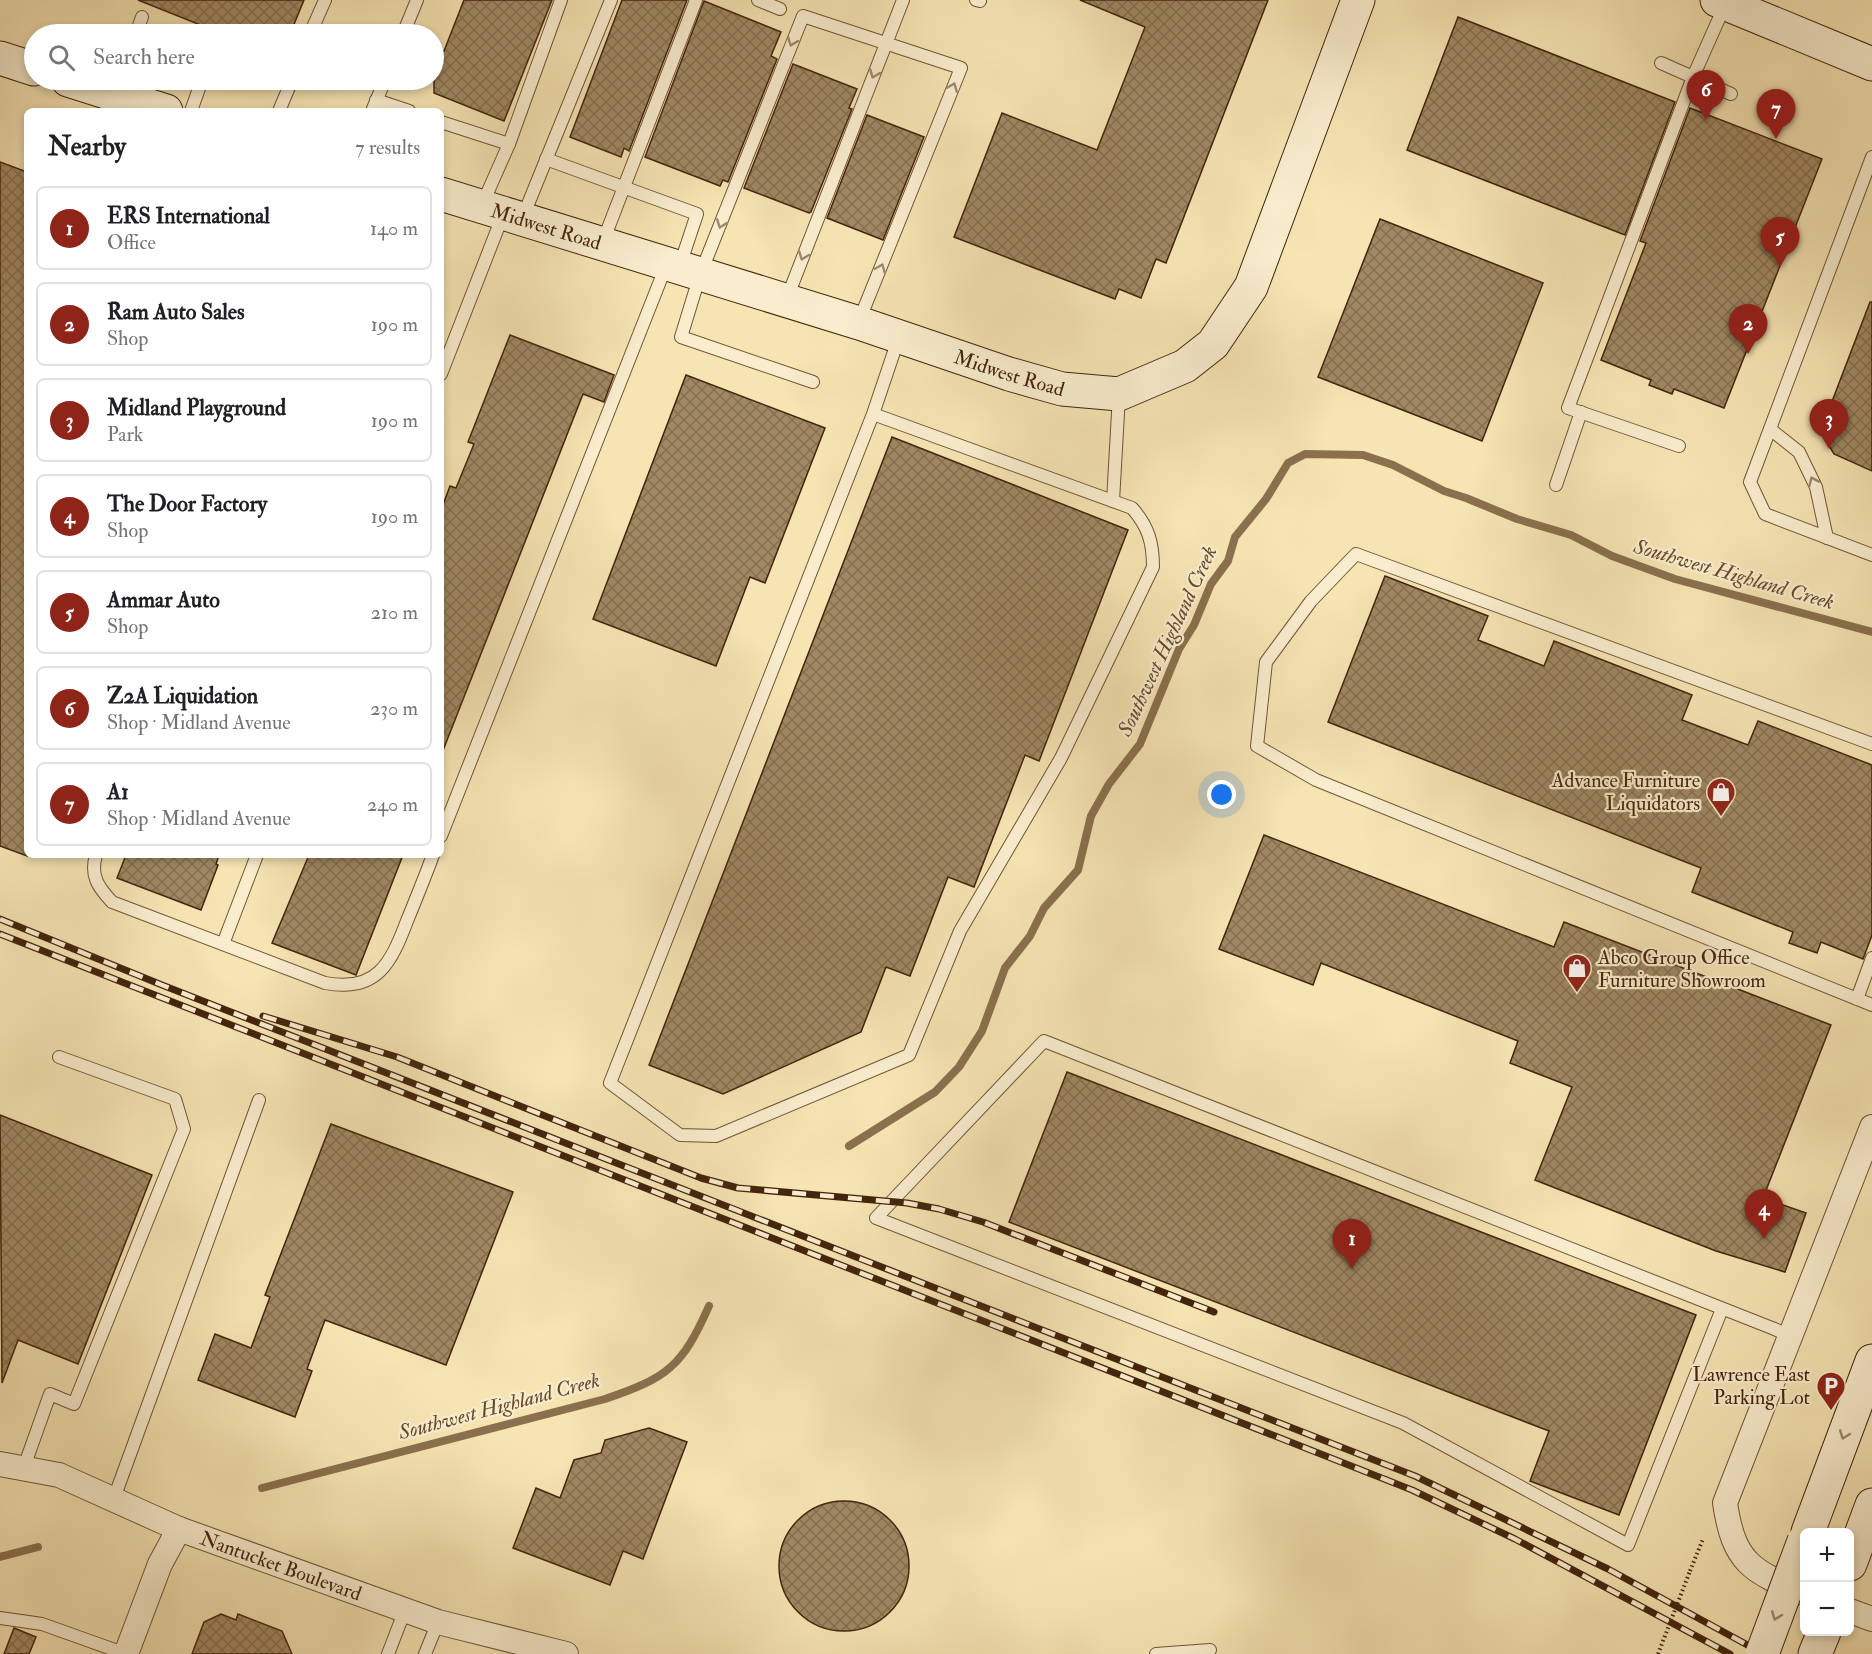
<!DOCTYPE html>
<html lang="en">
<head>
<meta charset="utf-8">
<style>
  body { margin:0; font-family:"IM FELL Double Pica",serif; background:#f6f6f6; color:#202124 }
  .controls { position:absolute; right:18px; bottom:18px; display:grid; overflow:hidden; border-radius:9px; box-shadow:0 3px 9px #0003 }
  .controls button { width:54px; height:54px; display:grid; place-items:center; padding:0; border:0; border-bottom:2px solid #e0e0e0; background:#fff; color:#202124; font:30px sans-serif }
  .you { position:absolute; left:1222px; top:795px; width:21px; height:21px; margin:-15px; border:4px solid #fff; border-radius:50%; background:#1a73e8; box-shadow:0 0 0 9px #1a73e833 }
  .badge { display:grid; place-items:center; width:39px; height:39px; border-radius:50%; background:#8f2418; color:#fff; font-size:20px; font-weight:700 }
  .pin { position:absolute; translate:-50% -50px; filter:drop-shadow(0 2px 3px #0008) }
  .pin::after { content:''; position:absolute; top:32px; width:21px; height:18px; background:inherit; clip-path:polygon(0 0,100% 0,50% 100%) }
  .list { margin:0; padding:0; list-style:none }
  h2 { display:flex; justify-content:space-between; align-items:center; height:78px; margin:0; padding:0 24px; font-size:26px }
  h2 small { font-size:20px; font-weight:400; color:#757577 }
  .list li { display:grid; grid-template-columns:39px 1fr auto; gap:18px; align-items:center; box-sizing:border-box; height:84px; margin:0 12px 12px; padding:0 12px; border:2px solid #e0e0e0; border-radius:9px }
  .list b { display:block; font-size:22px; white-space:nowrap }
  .list p { margin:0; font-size:20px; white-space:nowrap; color:#757577 }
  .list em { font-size:20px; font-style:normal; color:#757577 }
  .icon { flex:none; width:33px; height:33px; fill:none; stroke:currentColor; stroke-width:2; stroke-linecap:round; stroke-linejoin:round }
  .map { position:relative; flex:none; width:1872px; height:1654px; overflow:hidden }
  .search { position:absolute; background:#fff; box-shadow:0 3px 9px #0003; left:24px; top:24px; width:420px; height:66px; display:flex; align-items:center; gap:15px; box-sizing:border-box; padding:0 21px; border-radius:33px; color:#757577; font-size:22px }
  .panel { position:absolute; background:#fff; box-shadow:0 3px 9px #0003; left:24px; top:108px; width:420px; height:750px; border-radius:9px }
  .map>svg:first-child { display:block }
</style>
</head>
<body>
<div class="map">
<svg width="1872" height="1654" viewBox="0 0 1872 1654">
  <defs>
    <pattern id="building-cross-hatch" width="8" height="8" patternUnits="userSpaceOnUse" patternTransform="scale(1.5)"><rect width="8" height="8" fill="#a08863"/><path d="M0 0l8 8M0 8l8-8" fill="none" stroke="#846f50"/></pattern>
  </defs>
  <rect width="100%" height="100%" fill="#f6e4b3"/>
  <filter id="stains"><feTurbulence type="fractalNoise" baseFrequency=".00333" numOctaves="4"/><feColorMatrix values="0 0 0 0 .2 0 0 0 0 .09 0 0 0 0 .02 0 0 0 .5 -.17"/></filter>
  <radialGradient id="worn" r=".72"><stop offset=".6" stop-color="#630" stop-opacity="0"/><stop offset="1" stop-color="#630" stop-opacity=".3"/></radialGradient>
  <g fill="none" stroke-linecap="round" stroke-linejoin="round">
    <!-- stream -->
    <g stroke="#8a704e" stroke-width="8">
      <polyline points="849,1146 935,1092 959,1067 982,1031 1005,968 1030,936 1044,908 1078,870 1091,816 1109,784 1140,744 1179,649 1194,625 1211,584 1228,561 1235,537 1266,499 1288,463 1305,454 1363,455 1393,465 1444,491 1466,498 1517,519 1571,535 1612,556 1675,579 1872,632"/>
      <path d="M262,1488L605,1399C667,1378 682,1367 709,1306"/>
      <polyline points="0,1557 38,1547"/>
    </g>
  </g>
  <!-- building -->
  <g fill="url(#building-cross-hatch)" stroke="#43240c" stroke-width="1.5">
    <polygon points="138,0 304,0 290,34 223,34"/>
    <polygon points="464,0 552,0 504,121 434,93 434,47 444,51"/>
    <polygon points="622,0 687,0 629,151 624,148 621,157 570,137"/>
    <polygon points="1080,0 1268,0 1166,263 1156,259 1141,298 1119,289 1115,299 954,237 1002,113 1097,150 1145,27"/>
    <polygon points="704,1 781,32 771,56 777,59 728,182 723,180 720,186 645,157"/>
    <polygon points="1458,17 1675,102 1625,235 1407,150"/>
    <polygon points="793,64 857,89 849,108 852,109 811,212 809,213 744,188"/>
    <polygon points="1690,108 1822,159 1724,408 1674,389 1672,394 1649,385 1651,380 1601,360 1646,243 1640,241"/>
    <polygon points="867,115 924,137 883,240 827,218"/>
    <polygon points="0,162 27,172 27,856 0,846"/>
    <polygon points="1380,219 1543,283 1482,441 1318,377"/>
    <polygon points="1870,302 1872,302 1872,471 1834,454 1825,439 1823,425"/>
    <polygon points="510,335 614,375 604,402 583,394 442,753 441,510 450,486 456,488 474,444 468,442"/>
    <polygon points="686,375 825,428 765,583 750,577 716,666 593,619"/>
    <polygon points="892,437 1128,530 1039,761 1025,755 974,887 948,877 910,976 886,967 861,1032 723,1094 649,1065"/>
    <polygon points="1385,576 1488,616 1478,640 1544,666 1554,641 1692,695 1682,720 1748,745 1758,721 1872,765 1872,935 1863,959 1821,942 1817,953 1789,943 1793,932 1692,892 1701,868 1328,722"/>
    <polygon points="1264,835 1554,947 1564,922 1831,1025 1763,1198 1806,1213 1785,1272 1716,1251 1535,1180 1572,1087 1510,1063 1518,1041 1321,963 1313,985 1219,949"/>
    <polygon points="126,855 219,855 216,864 218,865 201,910 117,878"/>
    <polygon points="309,855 403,855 356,975 272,943"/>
    <polygon points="1067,1072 1696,1315 1619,1515 1530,1481 1549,1431 1009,1222"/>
    <polygon points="0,1115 152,1175 78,1364 18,1340 2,1383"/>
    <polygon points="331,1124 513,1192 446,1365 325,1320 307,1369 312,1371 295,1417 198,1380 215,1334 251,1348 270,1297 265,1295"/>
    <polygon points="649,1428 687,1442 643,1559 623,1551 610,1585 513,1548 536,1488 560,1498 574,1460 601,1453 605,1440"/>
    <circle cx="844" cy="1566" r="65"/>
    <polygon points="221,1614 236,1620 238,1614 282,1631 292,1654 192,1654 204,1622"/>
    <polygon points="14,1628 36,1637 29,1654 4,1654"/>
  </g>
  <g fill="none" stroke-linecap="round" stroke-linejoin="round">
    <!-- lane casing -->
    <g stroke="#705436" stroke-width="14">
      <g id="lane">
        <polyline points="758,0 780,9"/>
        <polyline points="976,0 980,1"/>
        <polyline points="136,34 142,17"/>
        <polyline points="310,34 325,0"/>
        <polyline points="403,34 417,0"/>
        <polyline points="1661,63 1731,94"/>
        <polyline points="376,100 409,111"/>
        <polyline points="191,111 202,80"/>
        <polyline points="279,111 292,80"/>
        <polyline points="372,111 385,80"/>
        <polyline points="441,122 509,144"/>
        <polyline points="1872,157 1750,482 1765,514 1872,555"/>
        <polyline points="546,159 697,214 680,265"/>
        <polyline points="482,205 509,144 561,0"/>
        <polyline points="522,219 611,0"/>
        <polyline points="602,244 696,0"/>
        <polyline points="787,298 903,0"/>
        <polyline points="441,374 503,215"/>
        <polyline points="813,382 681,337 700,275 803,16 961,68 859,321"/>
        <path d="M873,414L1132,508C1148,526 1153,542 1153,567L1061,758L960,931L909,1055L716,1136L680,1135L610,1083L873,414L899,337"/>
        <polyline points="1770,429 1799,452 1816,487 1827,538"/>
        <polyline points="1679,446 1568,408 1693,77 1725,5"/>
        <polyline points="1556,485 1581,412"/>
        <polyline points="1113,501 1119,395"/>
        <polyline points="1872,744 1356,554 1311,601 1266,662 1257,746 1316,780 1872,1005"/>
        <polyline points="441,836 666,266"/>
        <path d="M96,855C90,876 98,887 112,902L325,983C377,993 391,963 407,921C416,899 425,877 433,855"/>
        <polyline points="223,944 257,855"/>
        <polyline points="1857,999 1872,958"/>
        <polyline points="1722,1309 1628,1545 1403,1423 876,1218 1044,1041 1772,1328 1791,1336"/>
        <polyline points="24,1467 50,1394 74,1404 184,1129 175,1099 59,1057"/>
        <polyline points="113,1501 259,1100"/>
        <polyline points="0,1618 42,1624 126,1654"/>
        <polyline points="388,1654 405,1610"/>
        <polyline points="425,1654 438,1622"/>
        <polyline points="1156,1654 1210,1650"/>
      </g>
    </g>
    <!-- street casing -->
    <g stroke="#705436" stroke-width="26">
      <g id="street">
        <path id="s1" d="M0,1464L59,1475L179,1529L438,1622L566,1654"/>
        <path d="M1804,1593C1751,1571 1734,1563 1725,1503L1872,1127"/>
        <polyline points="1850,1611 1872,1619"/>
        <polyline points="126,1654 160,1564 179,1529"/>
      </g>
    </g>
    <!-- secondary casing -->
    <g stroke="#43240c" stroke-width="35">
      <g id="secondary">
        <polyline points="1717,0 1872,64"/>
        <polyline points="0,58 34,69"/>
        <polyline points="68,80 166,111"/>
        <path id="s2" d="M441,194L859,323L1009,374L1062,389L1119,394L1185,366L1213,344L1251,287L1358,0"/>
        <polyline points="1808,1532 1872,1361"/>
        <polyline points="1850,1564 1872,1505"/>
        <polyline points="1815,1654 1824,1632"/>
      </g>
    </g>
    <!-- path -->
    <polyline stroke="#43240c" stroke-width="4" stroke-dasharray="1.5 3" stroke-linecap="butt" points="1690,1571 1703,1539"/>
    <!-- lane -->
    <use href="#lane" stroke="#f9edce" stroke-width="12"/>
    <!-- street -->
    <use href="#street" stroke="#f9edce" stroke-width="24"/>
    <!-- secondary -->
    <use href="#secondary" stroke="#f9edce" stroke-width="33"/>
    <!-- rail casing -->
    <g stroke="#43240c" stroke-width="7">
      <g id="rail">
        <polyline points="0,919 162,985 1415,1476 1608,1569 1764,1654"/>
        <polyline points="0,934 1412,1490 1515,1539 1730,1654"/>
        <polyline points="263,1016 397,1057 701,1178 738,1188 907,1203 939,1209 983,1222 1214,1312"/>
      </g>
    </g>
    <!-- rail -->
    <use href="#rail" stroke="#f9edce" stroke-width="4.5" stroke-dasharray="14" stroke-linecap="butt"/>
    <!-- secondary-bridge casing -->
    <g stroke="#43240c" stroke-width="35" stroke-linecap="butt">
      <polyline id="secondary-bridge" points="1762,1654 1804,1541"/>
    </g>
    <!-- path-bridge -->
    <polyline stroke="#43240c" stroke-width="4" stroke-dasharray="1.5 3" stroke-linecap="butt" points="1658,1654 1690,1571"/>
    <!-- secondary-bridge -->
    <use href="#secondary-bridge" stroke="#f9edce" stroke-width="33"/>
  </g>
  <!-- one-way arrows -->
  <defs><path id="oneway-chevron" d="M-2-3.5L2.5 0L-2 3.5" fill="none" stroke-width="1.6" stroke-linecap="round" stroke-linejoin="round" transform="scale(1.5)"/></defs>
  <g stroke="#9e886d">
    <use href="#oneway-chevron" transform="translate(792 42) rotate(111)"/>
    <use href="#oneway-chevron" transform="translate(874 74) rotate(111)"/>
    <use href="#oneway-chevron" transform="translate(953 87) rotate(-68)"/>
    <use href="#oneway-chevron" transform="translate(721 224) rotate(111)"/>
    <use href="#oneway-chevron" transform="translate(803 256) rotate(111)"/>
    <use href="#oneway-chevron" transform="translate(881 268) rotate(-68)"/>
    <use href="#oneway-chevron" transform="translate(1813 481) rotate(-114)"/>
    <use href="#oneway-chevron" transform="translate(1844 1435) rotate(111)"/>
    <use href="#oneway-chevron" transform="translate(1776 1616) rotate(111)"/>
  </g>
  <!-- icons -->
  <defs>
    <g id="shop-pin" transform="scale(1.5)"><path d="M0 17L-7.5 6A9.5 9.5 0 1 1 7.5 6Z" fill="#8f2418" stroke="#f9edce"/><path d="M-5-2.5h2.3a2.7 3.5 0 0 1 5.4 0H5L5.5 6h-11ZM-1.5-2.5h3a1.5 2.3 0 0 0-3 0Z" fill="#fff"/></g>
    <g id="parking-pin" transform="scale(1.5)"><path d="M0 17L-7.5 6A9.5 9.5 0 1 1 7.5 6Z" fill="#8f2418" stroke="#f9edce"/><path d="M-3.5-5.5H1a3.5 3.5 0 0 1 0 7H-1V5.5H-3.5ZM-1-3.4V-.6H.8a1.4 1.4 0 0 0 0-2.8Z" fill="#fff"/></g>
  </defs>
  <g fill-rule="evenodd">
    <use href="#shop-pin" x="1721" y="792"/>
    <use href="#shop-pin" x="1577" y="968"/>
    <use href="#parking-pin" x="1831" y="1386"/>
  </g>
  <g text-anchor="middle" stroke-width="4.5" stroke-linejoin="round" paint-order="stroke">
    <!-- street labels -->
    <g font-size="20" fill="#43240c" stroke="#f9edce">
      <text dy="7" stroke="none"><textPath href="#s2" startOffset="110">Midwest Road</textPath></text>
      <text dy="7" stroke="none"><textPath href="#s2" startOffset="596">Midwest Road</textPath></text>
      <text dy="7" stroke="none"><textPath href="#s1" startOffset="300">Nantucket Boulevard</textPath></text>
    </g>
    <!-- poi labels -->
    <g font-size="20" fill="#43240c" stroke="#f9edce" text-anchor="end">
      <text x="1700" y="787">Advance Furniture<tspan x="1700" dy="23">Liquidators</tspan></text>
      <text x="1598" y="964" text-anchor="start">Abco Group Office<tspan x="1598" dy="23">Furniture Showroom</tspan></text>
      <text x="1810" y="1381">Lawrence East<tspan x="1810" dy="23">Parking Lot</tspan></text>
    </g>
    <!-- water labels -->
    <g font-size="21" font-style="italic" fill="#664a2d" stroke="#f9edce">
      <text transform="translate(1734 574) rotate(16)" y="7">Southwest Highland Creek</text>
      <text transform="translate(1167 641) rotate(-65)" y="7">Southwest Highland Creek</text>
      <text transform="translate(499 1406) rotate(-15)" y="7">Southwest Highland Creek</text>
    </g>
  </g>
  <rect width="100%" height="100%" filter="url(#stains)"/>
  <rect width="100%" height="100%" fill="url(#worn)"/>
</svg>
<div class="controls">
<button>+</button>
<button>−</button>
</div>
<div class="you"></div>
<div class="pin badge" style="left:1352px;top:1269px">1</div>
<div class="pin badge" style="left:1748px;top:354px">2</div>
<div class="pin badge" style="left:1829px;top:449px">3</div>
<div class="pin badge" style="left:1764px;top:1239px">4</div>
<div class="pin badge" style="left:1780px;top:267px">5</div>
<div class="pin badge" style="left:1706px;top:120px">6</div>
<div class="pin badge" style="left:1776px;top:139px">7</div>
<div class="search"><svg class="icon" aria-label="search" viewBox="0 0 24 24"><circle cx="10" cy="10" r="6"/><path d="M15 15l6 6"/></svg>Search here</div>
<section class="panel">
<h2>Nearby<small>7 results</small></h2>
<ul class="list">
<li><span class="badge">1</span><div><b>ERS International</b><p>Office</p></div><em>140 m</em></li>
<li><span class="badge">2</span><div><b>Ram Auto Sales</b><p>Shop</p></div><em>190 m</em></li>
<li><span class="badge">3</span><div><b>Midland Playground</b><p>Park</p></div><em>190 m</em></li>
<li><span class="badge">4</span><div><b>The Door Factory</b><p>Shop</p></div><em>190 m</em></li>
<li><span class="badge">5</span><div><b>Ammar Auto</b><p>Shop</p></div><em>210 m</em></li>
<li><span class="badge">6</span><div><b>Z2A Liquidation</b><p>Shop · Midland Avenue</p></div><em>230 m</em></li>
<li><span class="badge">7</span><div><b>A1</b><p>Shop · Midland Avenue</p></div><em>240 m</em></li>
</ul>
</section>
</div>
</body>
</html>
